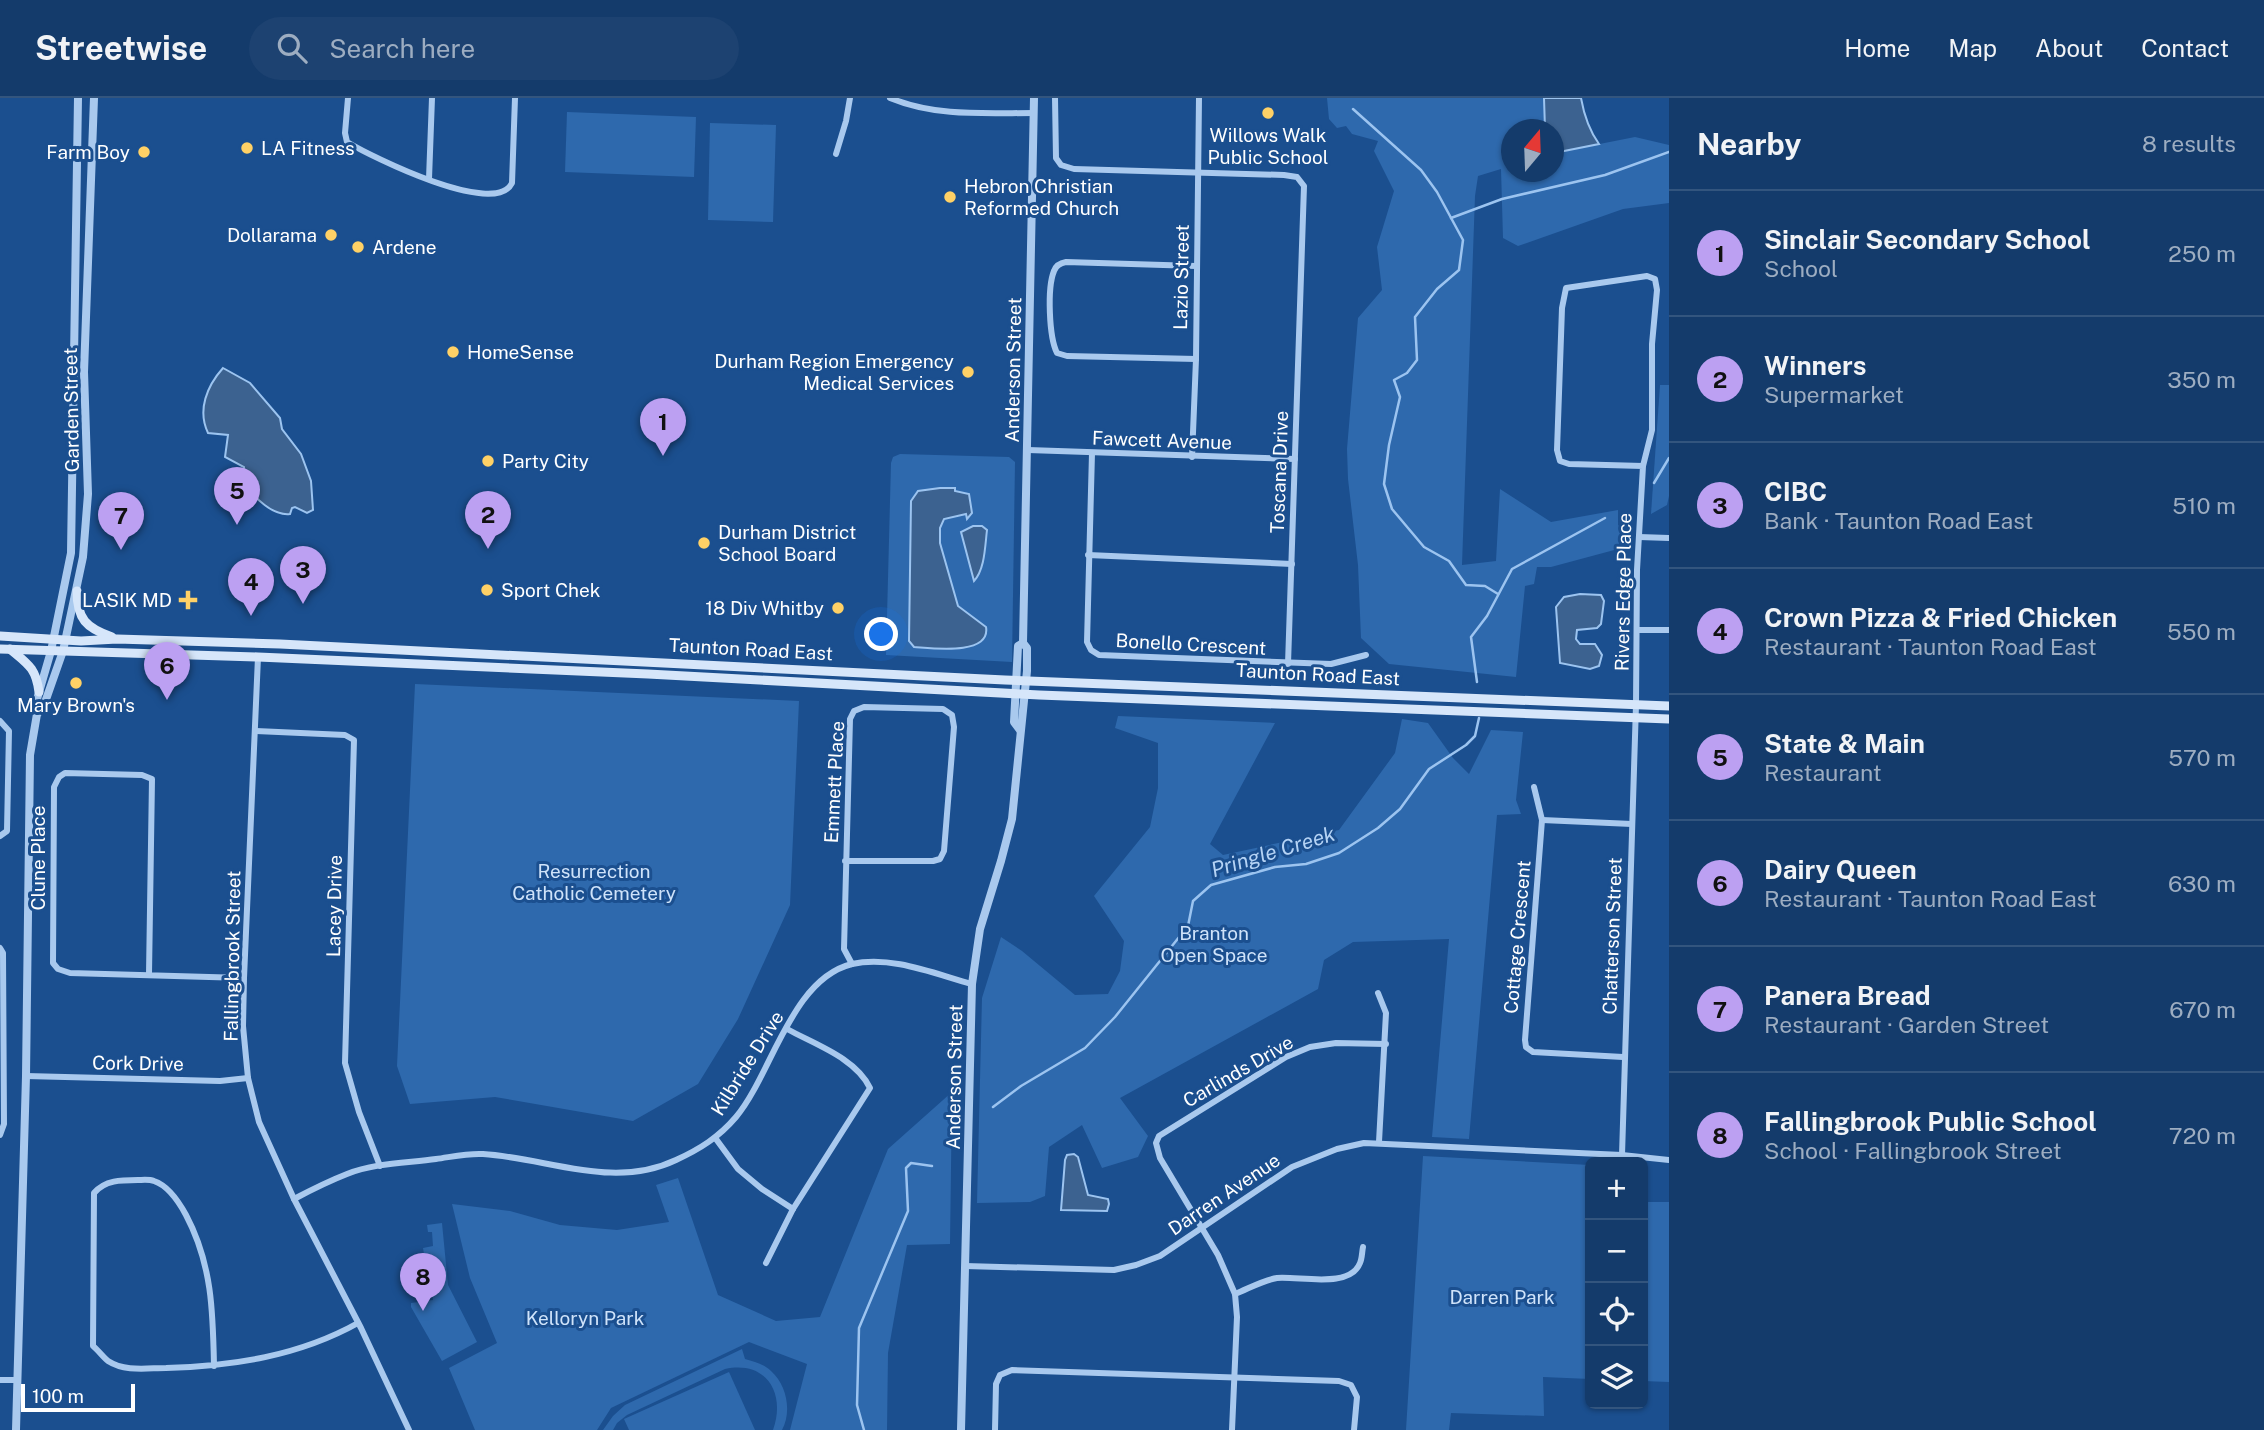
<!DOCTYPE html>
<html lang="en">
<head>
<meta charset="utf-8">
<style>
  body { margin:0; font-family:"Public Sans",sans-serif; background:#1d4271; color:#f1f3f6 }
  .controls { position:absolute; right:21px; bottom:21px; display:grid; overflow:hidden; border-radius:10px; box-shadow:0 2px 5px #0004 }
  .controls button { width:63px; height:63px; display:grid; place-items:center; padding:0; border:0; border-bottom:2px solid #33557e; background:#143b6b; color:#f1f3f6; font:35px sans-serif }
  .compass { position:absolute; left:1501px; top:21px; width:63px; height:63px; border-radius:50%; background:#143b6b; box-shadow:0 2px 5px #0004; rotate:19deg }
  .scale { position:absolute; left:21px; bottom:18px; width:114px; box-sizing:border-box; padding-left:7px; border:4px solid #fff; border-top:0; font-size:19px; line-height:24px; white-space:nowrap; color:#fff; -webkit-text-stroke:5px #1b4f8f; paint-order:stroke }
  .you { position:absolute; left:882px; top:537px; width:24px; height:24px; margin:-18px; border:5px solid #fff; border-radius:50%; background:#1a73e8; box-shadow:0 0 0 10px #1a73e833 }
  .badge { display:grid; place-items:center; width:46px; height:46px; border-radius:50%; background:#bca0f2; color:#111; font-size:23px; font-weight:700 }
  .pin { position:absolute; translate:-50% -58px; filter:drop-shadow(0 2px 4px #0008) }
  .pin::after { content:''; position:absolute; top:37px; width:24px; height:21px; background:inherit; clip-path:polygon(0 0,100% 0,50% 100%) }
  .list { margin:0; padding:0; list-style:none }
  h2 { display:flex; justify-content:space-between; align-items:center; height:91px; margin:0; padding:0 28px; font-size:30px }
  h2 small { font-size:23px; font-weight:400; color:#9dadc1 }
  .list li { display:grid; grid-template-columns:46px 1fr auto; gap:21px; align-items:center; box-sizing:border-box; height:126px; padding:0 28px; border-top:2px solid #33557e }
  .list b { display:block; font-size:26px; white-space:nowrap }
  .list p { margin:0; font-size:23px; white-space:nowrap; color:#9dadc1 }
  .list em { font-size:23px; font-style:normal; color:#9dadc1 }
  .icon { flex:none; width:38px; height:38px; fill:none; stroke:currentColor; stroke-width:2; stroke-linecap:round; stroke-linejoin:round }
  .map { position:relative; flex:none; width:1669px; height:1332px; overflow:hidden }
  header { display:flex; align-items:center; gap:42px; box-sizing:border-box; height:98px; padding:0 35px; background:#143b6b; border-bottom:2px solid #33557e }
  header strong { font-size:33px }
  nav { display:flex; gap:38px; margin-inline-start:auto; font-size:24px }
  .search { width:490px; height:63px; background:#1d4271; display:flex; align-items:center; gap:18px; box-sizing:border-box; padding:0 24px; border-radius:38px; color:#9dadc1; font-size:26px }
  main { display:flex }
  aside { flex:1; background:#143b6b }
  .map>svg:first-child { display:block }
</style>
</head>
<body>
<header>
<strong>Streetwise</strong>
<div class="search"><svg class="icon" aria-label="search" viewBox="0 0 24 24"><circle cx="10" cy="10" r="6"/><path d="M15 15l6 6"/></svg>Search here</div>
<nav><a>Home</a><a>Map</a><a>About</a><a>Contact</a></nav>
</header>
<main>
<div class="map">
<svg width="1669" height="1332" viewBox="0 0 1669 1332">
  <rect width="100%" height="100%" fill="#1b4f8f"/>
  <!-- green -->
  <g fill="#2e69ad">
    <polygon points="1327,0 1544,0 1545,31 1512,32 1512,74 1554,74 1554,55 1635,39 1669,47 1669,105 1623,111 1518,148 1503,140 1501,71 1478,78 1475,98 1462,467 1496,463 1500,391 1551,424 1618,412 1618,427 1623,431 1618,451 1551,469 1537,469 1534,486 1525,488 1516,579 1389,566 1361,540 1358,467 1348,381 1347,351 1358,220 1382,192 1377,149 1394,93 1374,53 1378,43 1352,36 1346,28 1337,30 1329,21"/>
    <polygon points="567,14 696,19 694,79 565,74"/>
    <polygon points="710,25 776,27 773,124 708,122"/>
    <polygon points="1660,287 1669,287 1669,398 1667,407 1651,416"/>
    <polygon points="900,356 1009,359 1015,364 1012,564 886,557 891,365 893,359"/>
    <polygon points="415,586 799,603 790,807 738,921 698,986 633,1023 495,999 410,1006 397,968"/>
    <polygon points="1118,618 1275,625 1210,746 1223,757 1339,732 1395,655 1402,621 1428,625 1453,660 1469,676 1491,632 1523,634 1516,702 1521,716 1497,717 1469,1041 1432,1039 1449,841 1353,844 1324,862 1318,891 1120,1000 1148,1038 1138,1059 1102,1070 1082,1027 1049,1049 1045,1098 1030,1104 977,1105 982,900 1001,839 1022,853 1075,897 1108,896 1120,873 1124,843 1094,798 1150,729 1158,690 1158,645 1115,630"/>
    <polygon points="952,994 950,1146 907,1147 888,1255 887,1332 790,1332 807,1266 749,1244 611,1310 597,1332 475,1332 449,1270 497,1245 470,1180 452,1106 510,1113 560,1127 617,1132 669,1124 656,1087 678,1080 718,1197 776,1223 820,1219 888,1051"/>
    <polygon points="1423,1058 1590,1067 1590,1281 1543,1279 1544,1318 1451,1315 1449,1332 1406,1332"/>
    <polygon points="1643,1104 1669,1104 1669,1284 1643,1283"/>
    <polygon points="442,1125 448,1187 477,1244 442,1263 411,1209 411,1205 433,1202 432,1196 437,1195 436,1180 428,1181 423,1150 433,1148 432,1134 428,1134 427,1127"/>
    <path d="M742,1251L745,1261C755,1264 764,1266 771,1273C787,1287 792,1314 782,1332H773C786,1296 767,1262 725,1271L627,1317L617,1325L613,1332H603L613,1318L625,1307Z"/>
    <polygon points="729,1274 755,1332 629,1332 624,1321"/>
  </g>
  <!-- water -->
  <g fill="#3c6290" stroke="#9cc4f0" stroke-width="2">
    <path d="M1544,0H1581C1584,17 1589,32 1599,46L1554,55V32L1545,31Z"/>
    <path d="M223,270L250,285L280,320L282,331L301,356L311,383L313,412L307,415L295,409L292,410L290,416C273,418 254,400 246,386C243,381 244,374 244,369L225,359L228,337L208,335C197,312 207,288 223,270Z"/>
    <path d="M940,390H955V393L969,396L972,415L967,421L966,416L944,421L940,430V445L958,508L986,529C991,558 931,550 914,549L909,543L911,403L918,393Z"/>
    <path d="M973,428H982L987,432C985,448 985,471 974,483L961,434Z"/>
    <polygon points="1580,496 1601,497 1604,503 1601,526 1597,530 1577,532 1576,541 1580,546 1595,546 1602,557 1599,568 1590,571 1560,565 1556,509 1564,499"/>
    <polygon points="1074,1056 1078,1059 1088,1097 1108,1101 1109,1106 1107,1113 1061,1112 1065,1062 1067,1057"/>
  </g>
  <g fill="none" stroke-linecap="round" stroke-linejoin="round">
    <!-- stream -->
    <g stroke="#9cc4f0" stroke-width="2.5">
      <polyline points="1353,11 1421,72 1437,94 1463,142 1459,172 1437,191 1415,219 1417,262 1407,275 1394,282 1400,299 1389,347 1384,386 1392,411 1424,449 1449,463 1466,487 1485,488 1498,496"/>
      <polyline points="1451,120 1502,101 1605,77 1669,54"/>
      <polyline points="1654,385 1669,360"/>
      <polyline points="1477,584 1471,539 1487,518 1512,471 1605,420"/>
      <polyline points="993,1009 1021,988 1085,950 1115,919 1188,828 1193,803 1211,787 1275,769 1306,766 1339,755 1378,730 1400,711 1429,671 1466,647 1475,638 1479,620"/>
      <polyline points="864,1332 857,1307 859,1230 908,1113 906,1070 911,1065 932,1068"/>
    </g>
    <!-- minor -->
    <g stroke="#a9c9ee" stroke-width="6">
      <path d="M348,0L345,35L347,44C372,59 495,120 512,85L515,0"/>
      <path d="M890,0C936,19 985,15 1034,15"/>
      <polyline points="1055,0 1056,60 1061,67 1074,71 1284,77 1297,79 1304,88 1288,566"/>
      <polyline points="836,56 846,23 850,0"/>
      <polyline points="429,81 432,0"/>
      <path d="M1196,168L1066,164C1060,165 1056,167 1054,173C1047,190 1049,239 1057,255L1067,258L1196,261"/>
      <polyline points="1028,352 1295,361"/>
      <polyline points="1092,355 1087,544 1091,552 1099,557 1331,566 1366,557"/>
      <polyline points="1192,359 1196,261 1199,0"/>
      <polyline points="1639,439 1669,440"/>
      <polyline points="1088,457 1292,466"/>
      <polyline points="1637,532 1669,532"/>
      <polyline points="258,559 244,880 243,928 248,980 259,1024 294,1101 361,1230 409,1332"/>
      <polyline points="0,623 9,633 7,733 0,738"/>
      <polyline points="256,633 345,637 354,642 345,965 359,1014 380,1068"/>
      <polyline points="1534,689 1542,722 1525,942 1526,949 1533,954 1623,959"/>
      <polyline points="1542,722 1632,726"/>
      <polyline points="845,763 933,763 940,761 944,753 954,629 952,617 943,611 864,609 854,613 850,621 844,851 852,866"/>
      <polyline points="0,850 3,855 4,1026 0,1037"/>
      <polyline points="149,876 152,681 142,677 65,675 59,679 54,689 53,865 58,871 70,875 244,880"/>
      <polyline points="1378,895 1386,915 1379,1044"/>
      <polyline points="26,978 220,983 248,980"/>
      <polyline points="716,1041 738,1071 762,1091 793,1111"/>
      <polyline points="1622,1057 1636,607 1637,472 1643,368 1652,332 1652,246 1657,192 1655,181 1647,178 1566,190 1562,210 1557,352 1560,363 1569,366 1643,368"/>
      <path d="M294,1101C311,1092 329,1083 347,1076C374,1065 407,1065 436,1061C451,1059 468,1055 483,1056C548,1060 613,1092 676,1062C700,1051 719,1039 736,1019C772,976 791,881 852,866C891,857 935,876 972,886"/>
      <path d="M766,1165L793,1111L870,990C856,960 814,946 787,931"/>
      <polyline points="965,1168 1114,1172 1136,1167 1160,1158 1292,1069 1337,1051 1364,1045 1622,1057 1669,1062"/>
      <path d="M1235,1196C1248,1191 1263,1182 1277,1180C1300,1178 1350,1191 1360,1165C1362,1161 1362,1154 1363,1149"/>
      <path d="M214,1268C213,1214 212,1166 186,1117C179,1104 169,1088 154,1083C149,1081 142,1082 138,1082C121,1082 105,1082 94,1095L93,1248C98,1252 103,1259 108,1263C125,1274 147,1270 166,1270C233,1268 299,1258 358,1225"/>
      <polyline points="0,1282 16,1282"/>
      <polyline points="995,1332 996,1286 1000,1277 1012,1272 1339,1283 1351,1287 1357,1299 1354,1332"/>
      <polyline points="1232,1332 1237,1219 1235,1196 1218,1157 1160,1060 1156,1045 1159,1038 1286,959 1310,949 1336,945 1386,946"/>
    </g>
    <!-- tertiary -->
    <g stroke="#a9c9ee" stroke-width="8">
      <polyline points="37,616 43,610 63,553 83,459 88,396 84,274 94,0"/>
      <polyline points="1020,632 1014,624 1018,548 1023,545"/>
      <polyline points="16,1332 26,978 30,657 37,616 35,608 51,553 71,455 78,0"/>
      <polyline points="961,1332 972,886 980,831 1001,763 1012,721 1027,573 1027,550 1023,545 1034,0"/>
    </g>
    <!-- secondary -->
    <g stroke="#d6e6fa" stroke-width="9">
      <path d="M77,493C77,521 86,530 112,539"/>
      <polyline points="0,538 81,543 117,541 280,546 1005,582 1669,608"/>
      <polyline points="0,551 258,559 648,576 1039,597 1669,621"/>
      <path d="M10,551C28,566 36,570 39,594"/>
    </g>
  </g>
  <!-- markers -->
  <g fill="#ffd166" stroke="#1b4f8f" stroke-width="2.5">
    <circle cx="1268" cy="15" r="7"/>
    <circle cx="247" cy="50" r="7"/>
    <circle cx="144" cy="54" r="7"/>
    <circle cx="950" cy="99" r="7"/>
    <circle cx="331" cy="137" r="7"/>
    <circle cx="358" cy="149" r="7"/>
    <circle cx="453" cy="254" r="7"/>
    <circle cx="968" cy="274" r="7"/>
    <circle cx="488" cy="363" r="7"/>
    <circle cx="704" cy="445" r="7"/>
    <circle cx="487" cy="492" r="7"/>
    <path d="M184.5 491.5h7v7h7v7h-7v7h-7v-7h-7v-7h7z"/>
    <circle cx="838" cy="510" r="7"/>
    <circle cx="76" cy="585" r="7"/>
  </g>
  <g text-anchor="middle" stroke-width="6" stroke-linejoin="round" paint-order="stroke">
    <!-- poi labels -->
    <g font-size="19" fill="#fff" stroke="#1b4f8f" text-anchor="start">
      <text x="1268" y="44" text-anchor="middle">Willows Walk<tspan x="1268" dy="22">Public School</tspan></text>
      <text x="261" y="57">LA Fitness</text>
      <text x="130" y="61" text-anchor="end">Farm Boy</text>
      <text x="964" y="95">Hebron Christian<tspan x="964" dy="22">Reformed Church</tspan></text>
      <text x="317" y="144" text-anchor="end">Dollarama</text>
      <text x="372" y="156">Ardene</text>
      <text x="467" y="261">HomeSense</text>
      <text x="954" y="270" text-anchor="end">Durham Region Emergency<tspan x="954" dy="22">Medical Services</tspan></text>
      <text x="502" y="370">Party City</text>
      <text x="718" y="441">Durham District<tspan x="718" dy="22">School Board</tspan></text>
      <text x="501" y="499">Sport Chek</text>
      <text x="172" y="509" text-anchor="end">LASIK MD</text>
      <text x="824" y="517" text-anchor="end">18 Div Whitby</text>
      <text x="76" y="614" text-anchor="middle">Mary Brown's</text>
    </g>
    <!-- street labels -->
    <g font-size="19" fill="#fff" stroke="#1b4f8f">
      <text transform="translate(1181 179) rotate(-89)" y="7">Lazio Street</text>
      <text transform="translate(1013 272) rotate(-89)" y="7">Anderson Street</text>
      <text transform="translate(71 312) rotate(-91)" y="7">Garden Street</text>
      <text transform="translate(1162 342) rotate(2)" y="7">Fawcett Avenue</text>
      <text transform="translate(1279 374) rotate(-88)" y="7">Toscana Drive</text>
      <text transform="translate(1623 494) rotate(-89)" y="7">Rivers Edge Place</text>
      <text transform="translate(1191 546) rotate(3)" y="7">Bonello Crescent</text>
      <text transform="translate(751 551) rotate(3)" y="7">Taunton Road East</text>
      <text transform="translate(1318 576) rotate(3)" y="7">Taunton Road East</text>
      <text transform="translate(834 684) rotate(-87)" y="7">Emmett Place</text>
      <text transform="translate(38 760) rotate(-90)" y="7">Clune Place</text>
      <text transform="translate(334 808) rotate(-89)" y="7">Lacey Drive</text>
      <text transform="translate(1612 838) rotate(-88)" y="7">Chatterson Street</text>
      <text transform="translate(1517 839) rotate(-85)" y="7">Cottage Crescent</text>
      <text transform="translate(232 858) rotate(-89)" y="7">Fallingbrook Street</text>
      <text transform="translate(138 965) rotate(1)" y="7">Cork Drive</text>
      <text transform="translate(747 965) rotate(-58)" y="7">Kilbride Drive</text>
      <text transform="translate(1238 973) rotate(-30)" y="7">Carlinds Drive</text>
      <text transform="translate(954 979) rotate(-89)" y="7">Anderson Street</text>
      <text transform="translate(1224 1096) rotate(-34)" y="7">Darren Avenue</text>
    </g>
    <!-- park labels -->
    <g font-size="19" fill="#cfe3fa" stroke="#1b4f8f">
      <text x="594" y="780">Resurrection<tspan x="594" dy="22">Catholic Cemetery</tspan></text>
      <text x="1214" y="842">Branton<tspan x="1214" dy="22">Open Space</tspan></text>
      <text x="1502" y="1206">Darren Park</text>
      <text x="585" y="1227">Kelloryn Park</text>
    </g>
    <!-- water labels -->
    <g font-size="21" font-style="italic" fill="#b5d3f5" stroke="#1b4f8f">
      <text transform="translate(1273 754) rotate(-17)" y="7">Pringle Creek</text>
    </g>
  </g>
</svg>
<div class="controls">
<button>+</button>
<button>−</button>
<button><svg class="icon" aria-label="locate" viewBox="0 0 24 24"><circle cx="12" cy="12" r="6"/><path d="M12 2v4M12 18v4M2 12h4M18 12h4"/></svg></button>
<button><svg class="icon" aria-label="layers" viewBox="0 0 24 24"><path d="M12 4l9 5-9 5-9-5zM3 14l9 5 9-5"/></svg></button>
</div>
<svg class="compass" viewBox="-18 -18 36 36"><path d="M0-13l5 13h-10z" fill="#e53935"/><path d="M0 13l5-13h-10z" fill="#9dadc1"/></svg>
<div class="scale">100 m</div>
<div class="you"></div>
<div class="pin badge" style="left:663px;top:358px">1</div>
<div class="pin badge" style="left:488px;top:451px">2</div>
<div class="pin badge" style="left:303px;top:506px">3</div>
<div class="pin badge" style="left:251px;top:518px">4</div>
<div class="pin badge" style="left:237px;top:427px">5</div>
<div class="pin badge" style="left:167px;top:602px">6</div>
<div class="pin badge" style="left:121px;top:452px">7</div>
<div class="pin badge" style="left:423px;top:1213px">8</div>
</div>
<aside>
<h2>Nearby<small>8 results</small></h2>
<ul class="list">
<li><span class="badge">1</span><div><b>Sinclair Secondary School</b><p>School</p></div><em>250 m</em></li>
<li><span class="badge">2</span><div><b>Winners</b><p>Supermarket</p></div><em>350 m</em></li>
<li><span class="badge">3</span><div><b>CIBC</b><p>Bank · Taunton Road East</p></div><em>510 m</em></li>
<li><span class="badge">4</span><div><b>Crown Pizza &amp; Fried Chicken</b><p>Restaurant · Taunton Road East</p></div><em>550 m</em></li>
<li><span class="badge">5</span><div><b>State &amp; Main</b><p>Restaurant</p></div><em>570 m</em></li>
<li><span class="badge">6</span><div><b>Dairy Queen</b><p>Restaurant · Taunton Road East</p></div><em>630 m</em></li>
<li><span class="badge">7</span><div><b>Panera Bread</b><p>Restaurant · Garden Street</p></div><em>670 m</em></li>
<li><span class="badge">8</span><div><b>Fallingbrook Public School</b><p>School · Fallingbrook Street</p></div><em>720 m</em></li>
</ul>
</aside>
</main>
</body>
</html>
